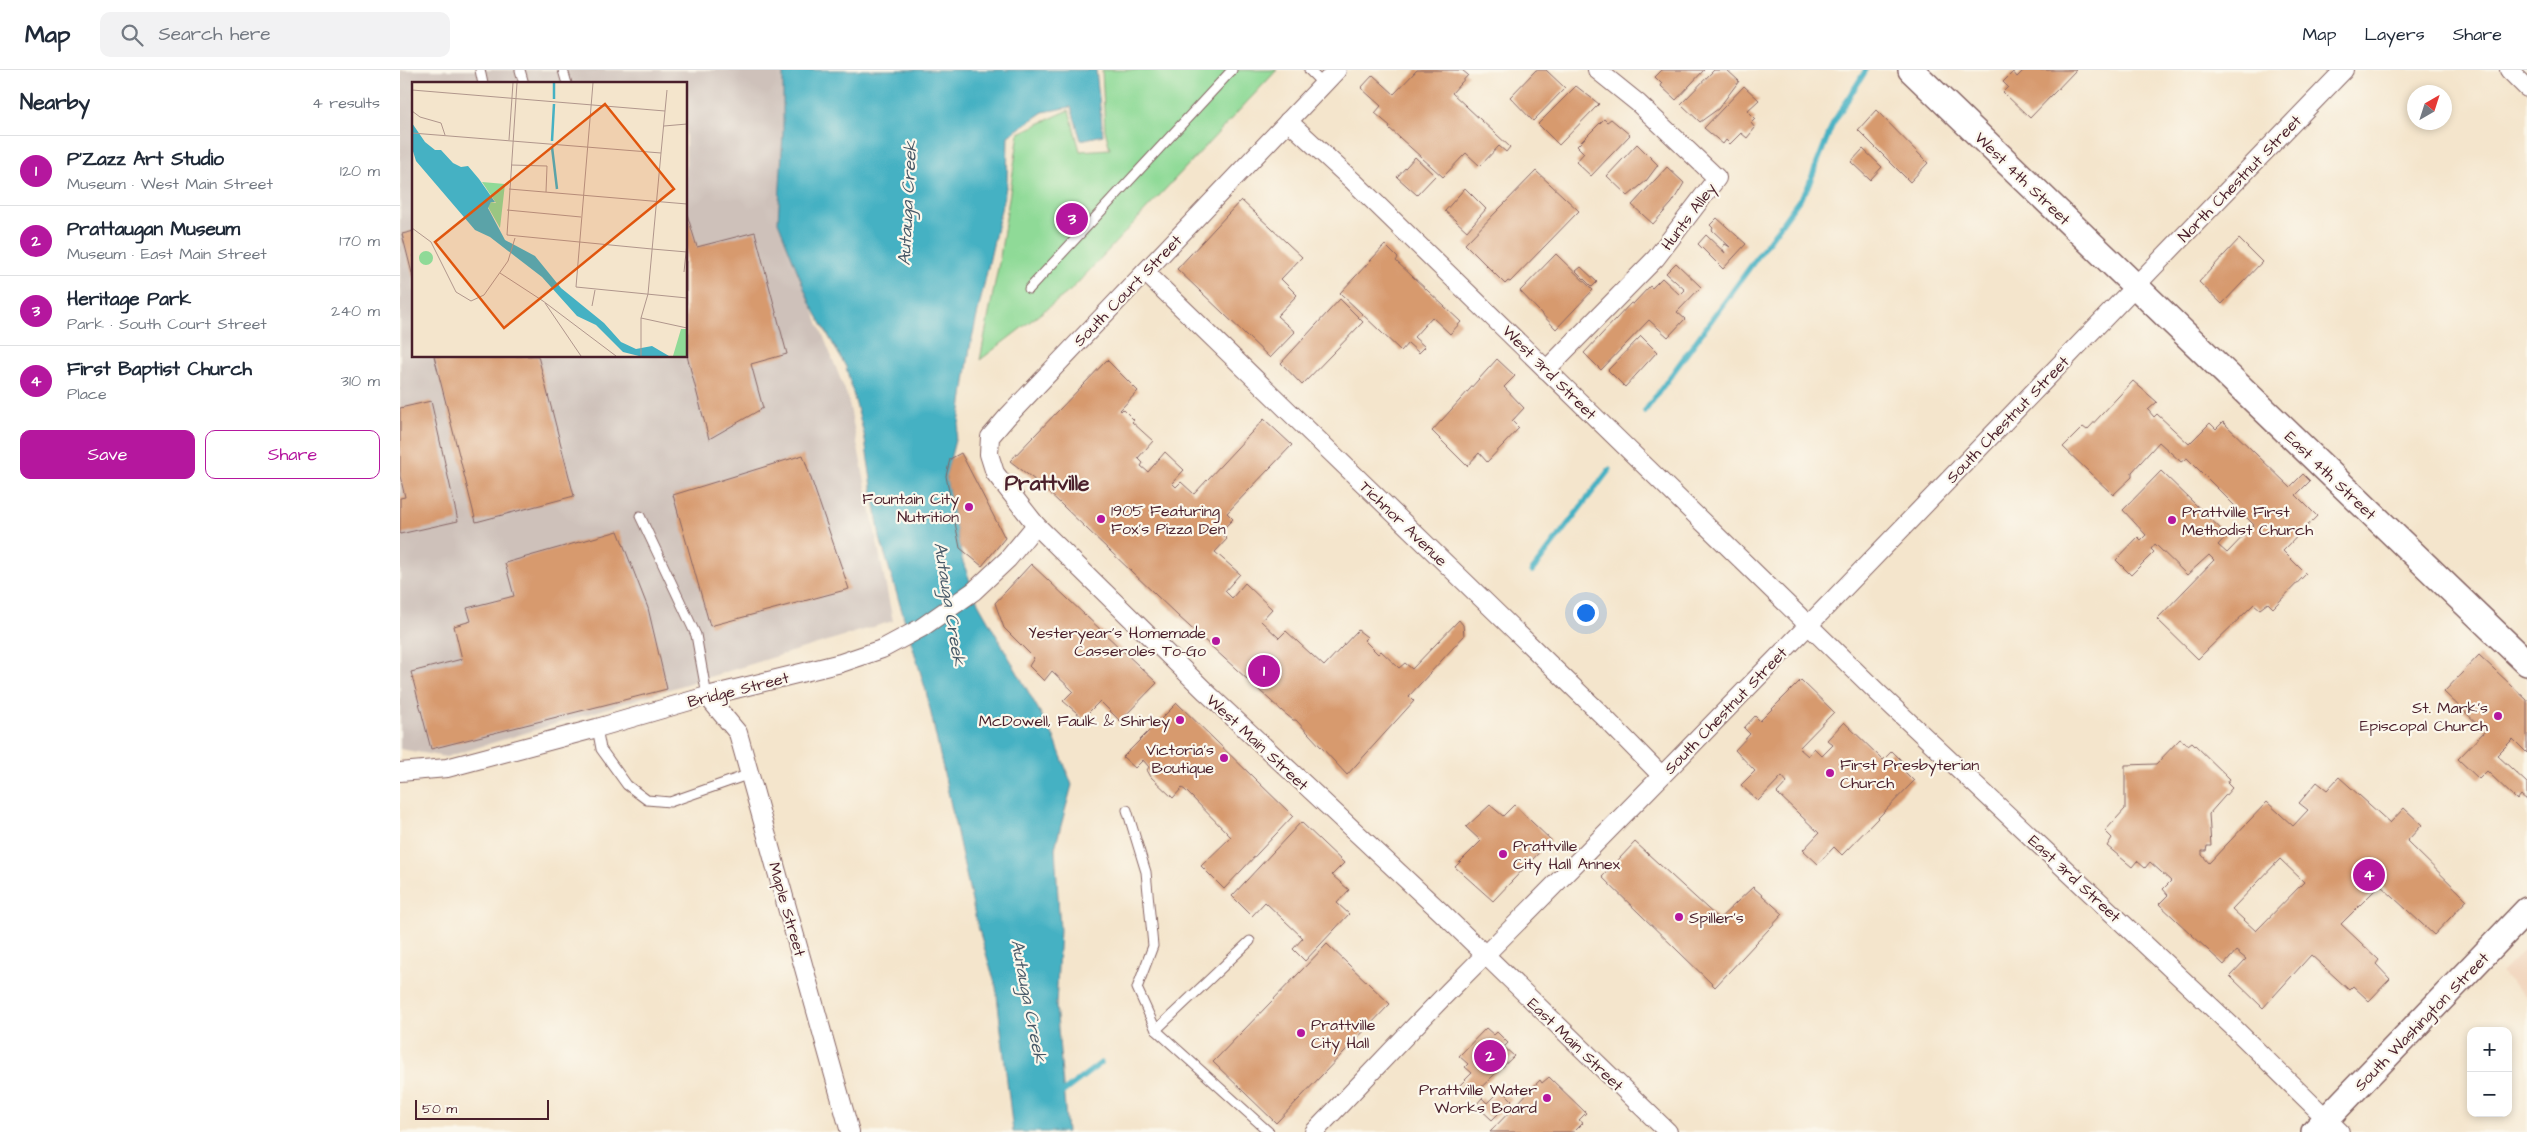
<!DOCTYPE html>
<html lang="en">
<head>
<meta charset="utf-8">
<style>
  body { margin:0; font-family:"Architects Daughter",sans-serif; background:#f2f2f3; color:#1f2937 }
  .controls { position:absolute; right:15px; bottom:15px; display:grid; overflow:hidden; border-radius:10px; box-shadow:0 2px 8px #0003 }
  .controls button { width:45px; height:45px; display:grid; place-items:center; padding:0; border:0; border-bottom:1px solid #e0e1e3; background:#fff; color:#1f2937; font:25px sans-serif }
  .compass { position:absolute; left:2007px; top:15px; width:45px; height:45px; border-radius:50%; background:#fff; box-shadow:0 2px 8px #0003; rotate:39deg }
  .scale { position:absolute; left:15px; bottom:12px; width:134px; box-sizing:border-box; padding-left:5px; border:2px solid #4a1f2b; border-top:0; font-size:14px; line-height:18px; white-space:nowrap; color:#4a1f2b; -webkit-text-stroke:4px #fbf7ec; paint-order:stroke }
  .you { position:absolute; left:1185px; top:542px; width:18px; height:18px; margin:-12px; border:4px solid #fff; border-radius:50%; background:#1a73e8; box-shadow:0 0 0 8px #1a73e833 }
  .badge { display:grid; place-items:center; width:32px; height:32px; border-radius:50%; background:#b5179e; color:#fff; font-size:16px; font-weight:700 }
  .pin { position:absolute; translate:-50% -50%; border:2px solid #fff; box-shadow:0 1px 5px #0006 }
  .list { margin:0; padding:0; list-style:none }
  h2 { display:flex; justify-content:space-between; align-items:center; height:65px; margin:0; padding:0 20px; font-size:21px }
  h2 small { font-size:16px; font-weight:400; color:#747a83 }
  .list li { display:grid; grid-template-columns:32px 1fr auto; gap:15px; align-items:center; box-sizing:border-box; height:70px; padding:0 20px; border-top:1px solid #e0e1e3 }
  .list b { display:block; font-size:19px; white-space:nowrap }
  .list p { margin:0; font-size:16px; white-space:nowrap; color:#747a83 }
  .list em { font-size:16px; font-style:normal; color:#747a83 }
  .actions { display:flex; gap:10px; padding:15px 20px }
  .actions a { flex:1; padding:11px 0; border:1px solid #b5179e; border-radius:10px; text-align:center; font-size:18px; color:#b5179e }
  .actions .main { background:#b5179e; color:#fff }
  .icon { flex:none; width:28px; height:28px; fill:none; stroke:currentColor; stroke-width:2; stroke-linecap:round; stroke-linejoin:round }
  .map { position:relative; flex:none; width:2127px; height:1062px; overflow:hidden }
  header { display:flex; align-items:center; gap:30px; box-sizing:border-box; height:70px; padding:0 25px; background:#fff; border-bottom:1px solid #e0e1e3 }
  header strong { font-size:24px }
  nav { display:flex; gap:28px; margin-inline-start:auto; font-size:18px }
  .search { width:350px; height:45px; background:#f2f2f3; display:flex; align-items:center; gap:12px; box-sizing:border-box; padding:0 18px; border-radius:10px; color:#747a83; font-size:19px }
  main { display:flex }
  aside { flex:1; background:#fff }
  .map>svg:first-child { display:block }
</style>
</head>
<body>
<header>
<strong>Map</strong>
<div class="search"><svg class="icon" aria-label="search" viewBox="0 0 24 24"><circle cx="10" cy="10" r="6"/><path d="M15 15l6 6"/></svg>Search here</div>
<nav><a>Map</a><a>Layers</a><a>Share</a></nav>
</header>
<main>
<aside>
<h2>Nearby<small>4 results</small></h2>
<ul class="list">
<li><span class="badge">1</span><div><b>P'Zazz Art Studio</b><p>Museum · West Main Street</p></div><em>120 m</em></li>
<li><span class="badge">2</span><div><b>Prattaugan Museum</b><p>Museum · East Main Street</p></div><em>170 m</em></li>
<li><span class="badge">3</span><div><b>Heritage Park</b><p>Park · South Court Street</p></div><em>240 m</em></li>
<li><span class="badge">4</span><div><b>First Baptist Church</b><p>Place</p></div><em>310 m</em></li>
</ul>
<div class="actions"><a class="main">Save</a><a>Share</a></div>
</aside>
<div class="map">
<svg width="2127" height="1062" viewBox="0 0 2127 1062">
  <rect width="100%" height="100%" fill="#fbf7ec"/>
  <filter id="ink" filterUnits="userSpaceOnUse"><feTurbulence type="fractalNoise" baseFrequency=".02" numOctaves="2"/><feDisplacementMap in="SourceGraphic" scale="10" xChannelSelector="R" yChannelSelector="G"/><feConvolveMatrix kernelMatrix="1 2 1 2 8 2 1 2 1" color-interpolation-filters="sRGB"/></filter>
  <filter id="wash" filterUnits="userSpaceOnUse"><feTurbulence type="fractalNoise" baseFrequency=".0096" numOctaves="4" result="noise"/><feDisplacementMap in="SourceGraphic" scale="20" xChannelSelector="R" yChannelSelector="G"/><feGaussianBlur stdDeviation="1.12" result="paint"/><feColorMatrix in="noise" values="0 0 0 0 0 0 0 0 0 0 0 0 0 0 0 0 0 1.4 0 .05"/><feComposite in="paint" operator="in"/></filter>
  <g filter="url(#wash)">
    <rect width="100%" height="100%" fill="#f4e5cc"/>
    <!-- built -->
    <polygon fill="#f1d5bd" points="2127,877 2127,927 2101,903"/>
    <!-- industrial -->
    <path fill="#cec1ba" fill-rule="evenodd" d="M0,0H383V63L378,152L448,328L493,551L46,687L0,679ZM14,14H286V286H14Z"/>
    <!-- green -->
    <polygon fill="#8fda97" stroke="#6c7c61" points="702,0 877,0 671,220 580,290 600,187 619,63 669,40 680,81 710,79 705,60"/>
    <!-- water -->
    <polygon fill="#45b1c3" stroke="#486877" points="383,0 696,0 703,65 681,70 671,37 643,42 608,66 607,113 570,277 559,354 546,406 562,489 578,533 654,667 672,715 655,778 660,860 656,935 667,1062 613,1062 596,917 576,850 526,621 480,468 464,364 446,297 410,233 378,152 383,63"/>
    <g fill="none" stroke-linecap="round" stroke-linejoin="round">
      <!-- stream -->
      <g stroke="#45b1c3" stroke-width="5.5">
        <polyline points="1245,341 1407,119 1433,53 1466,0"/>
        <polyline points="1132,501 1209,400"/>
        <polyline points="659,1025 701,993"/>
      </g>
    </g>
    <g id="blocks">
      <!-- building -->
      <g fill="#d79a6e" fill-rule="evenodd">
        <polygon points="1017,0 1062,0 1068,5 1052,23 1110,77 1106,82 1099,76 1080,96 1066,83 1043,107 989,58 990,56 975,43 981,36 961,18 973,5 994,24"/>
        <polygon points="1136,0 1146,0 1165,18 1133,51 1110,27"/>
        <polygon points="1262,0 1304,0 1276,30 1261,16 1262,14 1255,7"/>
        <polygon points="1314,0 1327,0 1339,11 1318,39 1300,52 1281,34"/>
        <polygon points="1624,0 1676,0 1630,48 1603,22 1608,17 1603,12 1613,2 1617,7"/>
        <polygon points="1176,16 1199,34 1159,75 1138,54"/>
        <polygon points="1344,16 1359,30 1347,41 1355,49 1351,53 1355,58 1347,68 1341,63 1330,74 1326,70 1323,74 1304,58"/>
        <polygon points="1476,40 1528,93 1510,112 1458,60"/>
        <polygon points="1204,49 1207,52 1211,49 1230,65 1191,106 1176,92 1184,83 1177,76"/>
        <polygon points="1237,74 1258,95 1246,111 1228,126 1207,106"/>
        <polygon points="1463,79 1482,97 1470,110 1451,92"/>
        <polygon points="1015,87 1035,106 1017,125 997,107"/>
        <polygon points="1267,97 1284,113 1272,133 1253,154 1232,135"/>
        <polygon points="1136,101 1179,141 1110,212 1108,211 1105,214 1065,174"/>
        <polygon points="1065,118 1086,139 1067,161 1045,141"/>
        <polygon points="841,130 902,187 881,209 897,225 877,246 895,262 870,288 777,199"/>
        <polygon points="286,141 297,177 355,162 387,284 351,294 363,338 309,369 286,282"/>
        <polygon points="1317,148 1346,174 1323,199 1298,174 1306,165 1325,183 1322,178 1325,174 1330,177 1312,160 1313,158 1310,155"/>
        <polygon points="14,161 14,207 13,207 2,164"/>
        <polygon points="1839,169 1862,192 1822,234 1799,212"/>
        <polygon points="985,175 998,188 996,191 1061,252 1050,264 1032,247 1014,267 1025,277 1019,283 1008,273 1001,281 940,223"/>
        <polygon points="1156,184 1193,220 1156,259 1120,221"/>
        <polygon points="1276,193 1301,217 1277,242 1285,249 1268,267 1249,250 1201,300 1184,283 1231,233 1233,234 1250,216 1252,218 1262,208 1280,225 1285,220 1266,203"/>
        <polygon points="1181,197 1197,212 1192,217 1176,201"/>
        <polygon points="940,229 963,252 902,315 881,293"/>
        <polygon points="1241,266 1257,282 1225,317 1208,300"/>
        <polygon points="34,286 138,286 174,426 76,452"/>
        <polygon points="1097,289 1115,306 1104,317 1124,338 1112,351 1119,358 1087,392 1079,383 1067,396 1032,361"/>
        <polygon points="707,290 738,321 720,340 721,341 723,339 734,350 732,352 753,371 738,388 743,393 741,396 748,402 765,382 784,400 772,413 776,417 781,412 794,424 864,349 892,375 827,443 833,449 820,462 827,469 815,482 840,504 825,521 832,528 845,513 872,539 861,551 879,568 886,561 924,596 958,560 967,567 964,570 978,584 981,581 999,598 1005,593 1012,599 1059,550 1063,555 1064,566 1009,626 1014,631 947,705 896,650 893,650 882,641 778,546 640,414 610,391"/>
        <polygon points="1733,311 1757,332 1748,340 1754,347 1757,344 1789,374 1810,353 1816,359 1823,352 1890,417 1903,404 1910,411 1896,425 1917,446 1883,481 1906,504 1873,538 1868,533 1860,539 1854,534 1798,589 1757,549 1814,490 1809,485 1787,505 1755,474 1751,479 1754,482 1731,505 1716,490 1738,467 1741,470 1746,465 1723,440 1761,401 1827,465 1818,475 1827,483 1854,455 1787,388 1781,392 1759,372 1732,402 1732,407 1713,425 1663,377 1683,357 1687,360"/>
        <polygon points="31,331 58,451 0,464 0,428 5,427 0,406 0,338"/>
        <polygon points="561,383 605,468 582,496 560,478 546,406 550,389"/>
        <polygon points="403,385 449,519 310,556 273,425"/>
        <polygon points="218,461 248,538 267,619 31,679 11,602 62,589 54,556 71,551 67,538 114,526 105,493"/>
        <polygon points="631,494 757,613 720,651 700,631 683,648 663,631 673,621 652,601 644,611 629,596 634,588 604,558 595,533"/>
        <polygon points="2079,585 2127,630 2127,683 2113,669 2097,685 2127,713 2127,730 2121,725 2117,730 2087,701 2079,709 2058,689 2085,661 2044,622"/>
        <polygon points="1401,610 1434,642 1399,678 1408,686 1414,678 1422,686 1433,675 1427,670 1444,652 1483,690 1492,681 1505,694 1501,698 1514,711 1442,785 1434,777 1418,794 1403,780 1419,763 1377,723 1387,712 1382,706 1358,731 1341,715 1355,701 1335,680 1350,664 1344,658 1355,646 1360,651"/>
        <polygon points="777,633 893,746 824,819 801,796 831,767 785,720 782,718 773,728 751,707 747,700 749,697 743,690 735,698 723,687"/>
        <path d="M1780,669L1788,675L1792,672L1830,709L1827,713L1832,718L1809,744L1811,776H1807L1806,781H1802V785L1809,793L1867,732L1893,756L1908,740L1899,733L1917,712L1927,720L1939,707L1990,753L2004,738L2022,755L2007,771L2067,830L2034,865L1980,815L1941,854L1979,890L1976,894L1990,909L1969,931L1953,916L1949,920L1911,885L1863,938L1830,906L1846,889L1836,881L1824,895L1759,834L1768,825L1763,819L1771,811L1750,792L1745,798L1737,791L1732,797L1707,776L1712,768L1705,761L1725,739V695L1756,694ZM1880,789L1904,812L1856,861L1832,839Z"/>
        <polygon points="1090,735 1103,746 1114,735 1151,770 1093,831 1055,797 1081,771 1066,757"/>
        <polygon points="901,752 944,793 932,805 949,820 937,833 949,844 905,891 893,879 903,868 865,832 852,846 832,826"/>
        <polygon points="1235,772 1319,849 1353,817 1383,844 1315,917 1202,807"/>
        <polygon points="927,874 990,934 876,1053 813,992"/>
        <polygon points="1086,958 1094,965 1097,962 1108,973 1104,977 1114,986 1072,1026 1060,1015 1072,1003 1065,997 1068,994 1059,986"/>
        <polygon points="1149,1007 1186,1043 1179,1050 1183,1053 1174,1062 1090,1062 1140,1010 1142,1013"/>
        <polygon points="1101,1019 1112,1030 1092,1050 1076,1035 1082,1028 1087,1033"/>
      </g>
    </g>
  </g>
  <g filter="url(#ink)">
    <use href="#blocks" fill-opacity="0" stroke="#866463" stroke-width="1"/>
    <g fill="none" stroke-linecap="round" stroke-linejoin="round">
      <!-- service casing -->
      <g stroke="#866463" stroke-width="11">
        <g id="service">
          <polyline points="80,0 83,14"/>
          <polyline points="120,0 124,14"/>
          <polyline points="163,0 167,14"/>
          <polyline points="909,0 923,14"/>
          <polyline points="629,219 832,0"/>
          <polyline points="240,446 296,565 307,626"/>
          <polyline points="197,658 201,679 227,715 247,730 270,732 350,704"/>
          <polyline points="727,740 746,802 753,876 737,918 756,960 869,1062"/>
          <polyline points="756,960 850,871"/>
        </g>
      </g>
      <!-- minor casing -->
      <g stroke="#866463" stroke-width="20">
        <g id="minor">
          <polyline points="937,0 608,346 590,367 589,384 595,403 636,455 806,622 1041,842 1268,1062"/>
          <polyline points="2109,0 2127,18"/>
          <polyline points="888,51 954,112 1476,621 1836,960 1940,1062"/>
          <polyline points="745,202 1201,644 1261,705"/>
          <polyline points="1146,300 1256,188 1317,108 1238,33 1197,0"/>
          <polyline points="307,626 338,663 450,1062"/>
          <polyline points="0,702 47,698 197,658 307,626 441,593 482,579 521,558 574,521 608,489 636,455"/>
          <path d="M914,1062C963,1012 1009,961 1058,912C1358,612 1649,304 1944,0"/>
        </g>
      </g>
      <!-- secondary casing -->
      <g stroke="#866463" stroke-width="28">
        <g id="secondary">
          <polyline points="1511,0 2127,593"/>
          <polyline points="1914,1062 2127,840"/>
        </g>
      </g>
      <!-- service -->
      <use href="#service" stroke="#fff" stroke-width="9"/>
      <!-- minor -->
      <use href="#minor" stroke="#fff" stroke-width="18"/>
      <!-- secondary -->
      <use href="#secondary" stroke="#fff" stroke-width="25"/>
    </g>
  </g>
  <!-- markers -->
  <g fill="#b5179e" stroke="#fbf7ec" stroke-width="2">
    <circle cx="569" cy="437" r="5"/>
    <circle cx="701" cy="449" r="5"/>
    <circle cx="1772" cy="450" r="5"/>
    <circle cx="816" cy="571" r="5"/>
    <circle cx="2098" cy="646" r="5"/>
    <circle cx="780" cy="650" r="5"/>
    <circle cx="824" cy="688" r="5"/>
    <circle cx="1430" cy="703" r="5"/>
    <circle cx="1103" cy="784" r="5"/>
    <circle cx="1279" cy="847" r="5"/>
    <circle cx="901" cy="963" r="5"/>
    <circle cx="1147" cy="1028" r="5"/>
  </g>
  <g text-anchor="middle" stroke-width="4.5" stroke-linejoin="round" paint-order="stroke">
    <!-- street labels -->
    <g font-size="16" fill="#4a1f2b" stroke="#fbf7ec">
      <text transform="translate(1623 108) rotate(44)" y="6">West 4th Street</text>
      <text transform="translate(1839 108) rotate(-46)" y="6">North Chestnut Street</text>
      <text transform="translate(1288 146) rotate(-53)" y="6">Hunts Alley</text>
      <text transform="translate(727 220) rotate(-46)" y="6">South Court Street</text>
      <text transform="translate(1150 302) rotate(45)" y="6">West 3rd Street</text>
      <text transform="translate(1607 349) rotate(-46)" y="6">South Chestnut Street</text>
      <text transform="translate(1931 405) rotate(44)" y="6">East 4th Street</text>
      <text transform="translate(1004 453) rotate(44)" y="6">Tichnor Avenue</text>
      <text transform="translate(338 619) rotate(-14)" y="6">Bridge Street</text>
      <text transform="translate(1325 640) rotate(-46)" y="6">South Chestnut Street</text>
      <text transform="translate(858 672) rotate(43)" y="6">West Main Street</text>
      <text transform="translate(1675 808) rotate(43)" y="6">East 3rd Street</text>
      <text transform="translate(388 839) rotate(74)" y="6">Maple Street</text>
      <text transform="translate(2021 951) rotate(-46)" y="6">South Washington Street</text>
      <text transform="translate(1176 974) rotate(44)" y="6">East Main Street</text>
    </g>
    <!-- poi labels -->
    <g font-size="16" fill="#4a1f2b" stroke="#fbf7ec" text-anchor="end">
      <text x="559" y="434">Fountain City<tspan x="559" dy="18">Nutrition</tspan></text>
      <text x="711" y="446" text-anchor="start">1905 Featuring<tspan x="711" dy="18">Fox's Pizza Den</tspan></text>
      <text x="1782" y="447" text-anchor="start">Prattville First<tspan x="1782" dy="18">Methodist Church</tspan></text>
      <text x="806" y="568">Yesteryear's Homemade<tspan x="806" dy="18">Casseroles To-Go</tspan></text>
      <text x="2088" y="643">St. Mark's<tspan x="2088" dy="18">Episcopal Church</tspan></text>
      <text x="770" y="656">McDowell, Faulk &amp; Shirley</text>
      <text x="814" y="685">Victoria's<tspan x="814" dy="18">Boutique</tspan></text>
      <text x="1440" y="700" text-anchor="start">First Presbyterian<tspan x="1440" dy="18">Church</tspan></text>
      <text x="1113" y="781" text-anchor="start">Prattville<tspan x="1113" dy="18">City Hall Annex</tspan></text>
      <text x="1289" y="853" text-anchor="start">Spiller's</text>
      <text x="911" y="960" text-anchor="start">Prattville<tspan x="911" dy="18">City Hall</tspan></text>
      <text x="1137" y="1025">Prattville Water<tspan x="1137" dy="18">Works Board</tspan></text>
    </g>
    <!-- water labels -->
    <g font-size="18" font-style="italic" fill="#485968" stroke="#fbf7ec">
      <text transform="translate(507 133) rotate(-87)" y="6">Autauga Creek</text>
      <text transform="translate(550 534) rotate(81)" y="6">Autauga Creek</text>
      <text transform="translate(629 931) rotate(79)" y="6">Autauga Creek</text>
    </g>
    <!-- district labels -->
    <g font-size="21" font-weight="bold" fill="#4a1f2b" stroke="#fbf7ec">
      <text x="647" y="420">Prattville</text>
    </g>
  </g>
  <!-- overview -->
  <g transform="translate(12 12)">
    <rect width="275" height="275" fill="#f4e5cc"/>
    <path d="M70,100L93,102L88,146L76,125L79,120L84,121ZM7 176a7 7 0 1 1 14 0a7 7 0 1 1-14 0ZM269,247H275V274H261Z" fill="#8fda97"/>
    <path d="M0,41L13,60L23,68H29L41,81L49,85L56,84L67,97L83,120H79L76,126L93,158L123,174L149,206L192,241L209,260L224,267L240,264L257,274H227L211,270L184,243L165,234L130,195L78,155L63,148L4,79L0,66Z" fill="#45b1c3"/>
    <path fill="none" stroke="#45b1c3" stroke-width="2.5" d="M142,1V17M140,59L142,22M140,65L145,107"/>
    <path fill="none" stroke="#b0968c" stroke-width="1" d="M105,1L95,153L240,167M181,1L164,205L275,216M0,8L253,29M0,29L8,35L29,41L33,53M252,44L275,42M0,51L249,71L236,212L229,236V274M97,58L101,1M249,71L255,8M99,83L135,84L134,110M97,107L275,122M95,128L169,135M0,146L19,160L44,210L59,219L72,213L96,179L103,156M240,167L275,170M272,190L275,161M88,191L131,219L204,274M133,221L169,274M180,224L183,208M229,236L275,246"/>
    <path fill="#e0560e" fill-opacity="0.15" stroke="#e0560e" stroke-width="2.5" d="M193,22L262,107L92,246L23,160Z"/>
    <rect width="275" height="275" fill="none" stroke="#4a1f2b" stroke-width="2.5"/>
  </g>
</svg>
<div class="controls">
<button>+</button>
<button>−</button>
</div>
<svg class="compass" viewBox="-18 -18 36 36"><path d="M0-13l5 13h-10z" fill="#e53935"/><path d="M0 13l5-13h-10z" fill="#747a83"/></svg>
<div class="scale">50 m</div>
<div class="you"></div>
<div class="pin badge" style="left:864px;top:601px">1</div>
<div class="pin badge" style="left:1090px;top:986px">2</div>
<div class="pin badge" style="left:672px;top:149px">3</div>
<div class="pin badge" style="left:1969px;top:805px">4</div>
</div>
</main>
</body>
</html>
